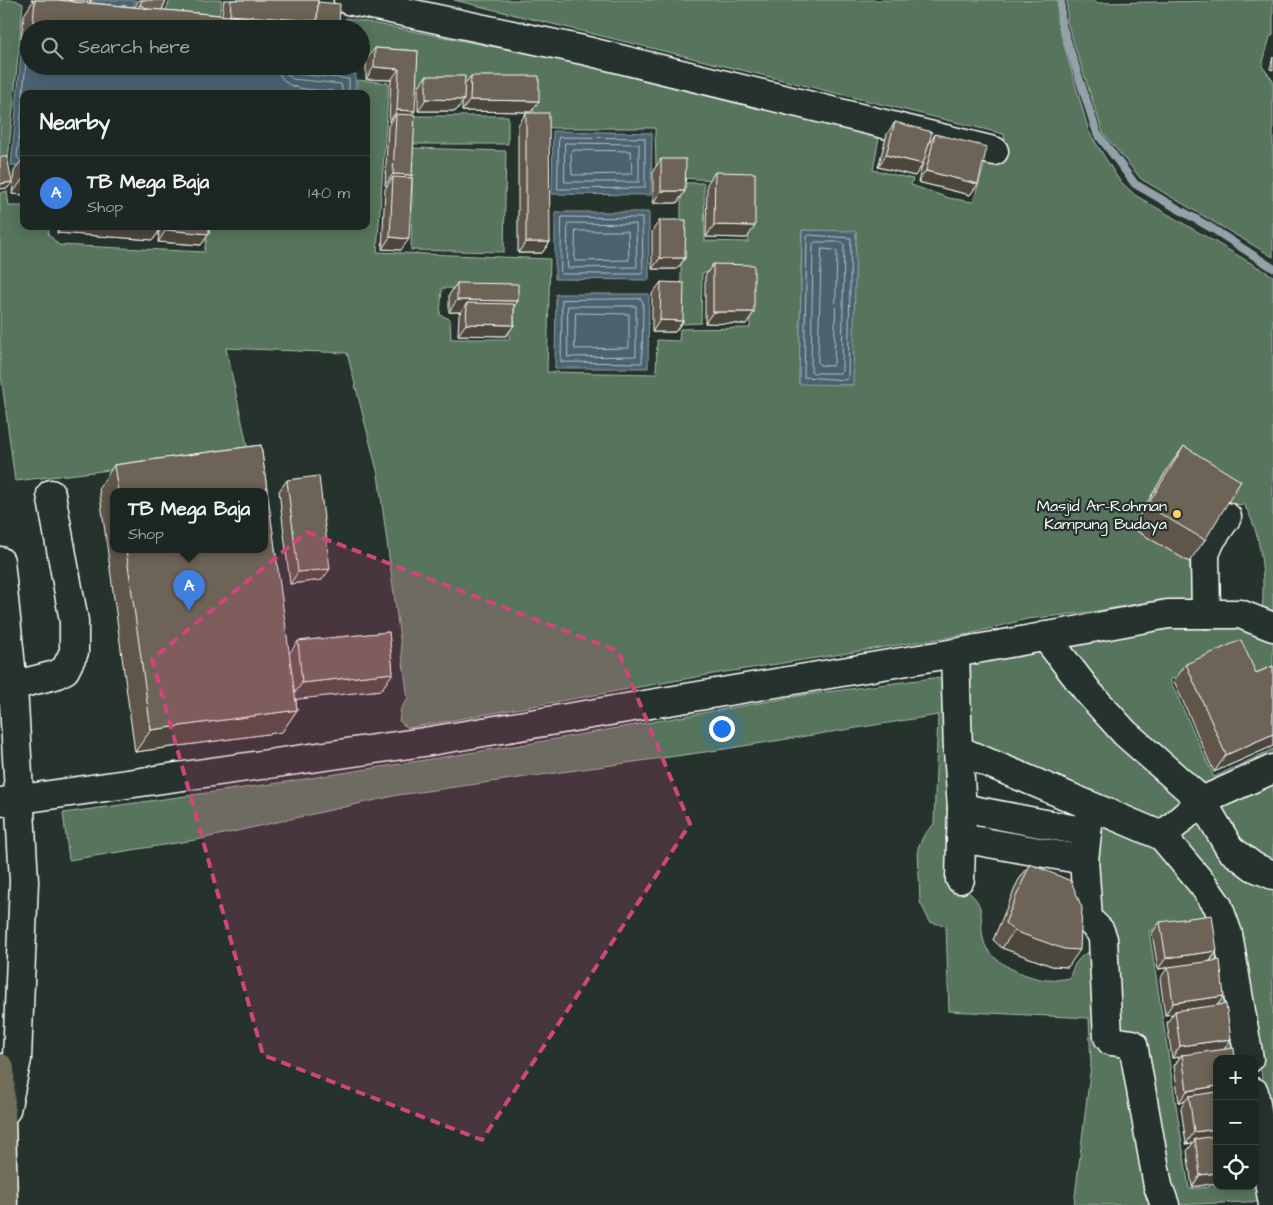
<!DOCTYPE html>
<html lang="en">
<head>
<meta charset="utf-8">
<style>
  body { margin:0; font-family:"Architects Daughter",sans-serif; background:#29322f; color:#f1f3f6 }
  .controls { position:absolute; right:15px; bottom:15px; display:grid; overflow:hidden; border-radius:10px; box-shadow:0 2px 12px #0003 }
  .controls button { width:45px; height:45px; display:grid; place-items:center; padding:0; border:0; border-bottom:1px solid #3a4340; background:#1c2622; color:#f1f3f6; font:25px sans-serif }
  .you { position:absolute; left:721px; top:728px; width:18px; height:18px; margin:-12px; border:4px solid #fff; border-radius:50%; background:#1a73e8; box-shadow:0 0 0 8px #1a73e833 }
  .badge { display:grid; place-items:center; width:32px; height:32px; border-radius:50%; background:#1a73e8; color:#fff; font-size:16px; font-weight:700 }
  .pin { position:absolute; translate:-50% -41px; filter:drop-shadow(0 1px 2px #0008) }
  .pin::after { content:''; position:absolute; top:26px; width:18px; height:15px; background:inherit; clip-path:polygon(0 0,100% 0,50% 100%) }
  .popup { position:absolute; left:110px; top:488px; width:158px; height:65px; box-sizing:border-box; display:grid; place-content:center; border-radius:10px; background:#1c2622; filter:drop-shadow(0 1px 4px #0005); font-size:16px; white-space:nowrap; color:#a0a5a5 }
  .popup b { font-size:19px; color:#f1f3f6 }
  .popup::after { content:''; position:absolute; left:50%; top:100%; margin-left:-10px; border:10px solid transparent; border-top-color:#1c2622 }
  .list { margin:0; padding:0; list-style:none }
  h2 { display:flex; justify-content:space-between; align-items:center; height:65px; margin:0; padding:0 20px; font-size:21px }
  h2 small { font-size:16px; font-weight:400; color:#a0a5a5 }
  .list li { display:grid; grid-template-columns:32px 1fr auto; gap:15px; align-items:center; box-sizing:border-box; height:75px; padding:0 20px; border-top:1px solid #3a4340 }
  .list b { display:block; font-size:19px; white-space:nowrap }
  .list p { margin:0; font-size:16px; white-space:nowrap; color:#a0a5a5 }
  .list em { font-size:16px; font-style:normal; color:#a0a5a5 }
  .icon { flex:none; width:28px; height:28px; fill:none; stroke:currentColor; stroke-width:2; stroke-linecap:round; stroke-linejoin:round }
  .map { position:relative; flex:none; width:1273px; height:1205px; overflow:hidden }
  .search { position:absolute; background:#1c2622; box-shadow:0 2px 12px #0003; left:20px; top:20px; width:350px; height:55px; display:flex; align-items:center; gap:12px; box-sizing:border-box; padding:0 18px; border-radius:28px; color:#a0a5a5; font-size:19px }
  .panel { position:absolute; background:#1c2622; box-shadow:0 2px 12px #0003; left:20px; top:90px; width:350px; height:140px; border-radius:10px }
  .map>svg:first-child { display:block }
</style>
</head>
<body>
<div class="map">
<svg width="1273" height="1205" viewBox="0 0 1273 1205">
  <rect width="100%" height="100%" fill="#26332d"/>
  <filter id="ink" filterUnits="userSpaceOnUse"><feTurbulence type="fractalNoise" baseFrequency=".02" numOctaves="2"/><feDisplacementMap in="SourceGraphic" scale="10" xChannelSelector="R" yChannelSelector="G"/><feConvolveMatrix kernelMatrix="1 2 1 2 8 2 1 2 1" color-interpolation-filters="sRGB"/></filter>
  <g filter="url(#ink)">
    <!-- green -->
    <g fill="#56745c" stroke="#aabaae" fill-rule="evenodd">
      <polygon points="0,0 15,0 23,4 8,160 0,159"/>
      <polygon points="170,0 222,0 218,23 160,23"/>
      <path d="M454,0H1058L1057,20L1089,132L1119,180L1135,195L1273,276V615L1262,611C1265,577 1262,533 1244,505L1225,503L1132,528L1189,562L1193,597L1188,601L1159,600L1091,612L1027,619L969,634L713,674L408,728L399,721L401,708L408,699L378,474L347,353L226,348L249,454L15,481L0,367V193L7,191L9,206H24V226H50L48,234L59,245L204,252L209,226H366V94H356L357,80L389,83L377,252L550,259L547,372L656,374L657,340L679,341L680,329L750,328L749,272L702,273L701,323L681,324V183H704L705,241L748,242L751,218V182L681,178V168L656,167L655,128H552L533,121L534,86L413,85L414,60L361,58V29H344L346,18L597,67L880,132L873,170L913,179L911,185L949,198L973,202L986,160L1006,159L1004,134ZM802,230L856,232L852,385L799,383ZM442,288L514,290L513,316L509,317V339H451L450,319L440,315Z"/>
      <polygon points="1067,0 1095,0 1096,3 1273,0 1273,35 1270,37 1262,66 1273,81 1273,257 1141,179 1103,133 1067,22"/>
      <rect x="412" y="116" width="96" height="28"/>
      <polygon points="413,148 506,151 504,252 411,250"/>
      <polygon points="1220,620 1273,634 1273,674 1246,686 1232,654 1170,680 1214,777 1273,749 1273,763 1202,794 1055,640"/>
      <polygon points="1043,642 1197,801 1161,833 963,745 966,657"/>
      <path d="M933,678L951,680L967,891C988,906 978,921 984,942C990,963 1027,978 1047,980C1054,981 1063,979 1070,978C1073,963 1080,956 1093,949L1127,1051L1156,1205H1074L1091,1065L1089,1018L949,1011L946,926L930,922L920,902L918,848L924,835L934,824L938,715L712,751L398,795L201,839L69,860L63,813L279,783L533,743L804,695Z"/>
      <polygon points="1273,775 1273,870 1257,863 1209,803"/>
      <polygon points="1200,809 1273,881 1273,1141 1236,926 1170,837"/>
      <polygon points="1094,815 1157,840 1211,903 1245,1059 1227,1059 1205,924 1149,931 1189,1189 1217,1186 1254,1186 1254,1113 1269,1201 1172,1205 1138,1041 1113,1035 1099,923"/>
    </g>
    <!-- water -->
    <g fill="#4b636f" stroke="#93a1a9">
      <polygon points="88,0 136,0 129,16"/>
      <polygon points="22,43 29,44 29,66 271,66 356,74 354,94 24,94 24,166 11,165"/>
      <polygon points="553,131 652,133 651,195 552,194"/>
      <polygon points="555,212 649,212 649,280 555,279"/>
      <polygon points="802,230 856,231 853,385 799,384"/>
      <polygon points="556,294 649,294 648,368 555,368"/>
    </g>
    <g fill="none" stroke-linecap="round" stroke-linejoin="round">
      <!-- shore -->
      <g stroke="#b7c1c5" stroke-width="1">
        <path d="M278,66C279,93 314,89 333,91L335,94"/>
        <polyline points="286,66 287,74 293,79 341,84 343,94"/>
        <polyline points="292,66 297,74 349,79 349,94"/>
        <polygon points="559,137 645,138 645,188 558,189"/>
        <polygon points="565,143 639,144 639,182 565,182"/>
        <polygon points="573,150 631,151 632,174 572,175 571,153"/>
        <polyline points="20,160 17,157 27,51 29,49"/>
        <polygon points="562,217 642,218 643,274 561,274"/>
        <polygon points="568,223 636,224 637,267 568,268"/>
        <polygon points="576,231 628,231 629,260 575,261"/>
        <polygon points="809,235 851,238 848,377 846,380 804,377 807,238"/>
        <polygon points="815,242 842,242 844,244 842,371 840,373 813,373 811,371 813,244"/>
        <polygon points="822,249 834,250 837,252 834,363 832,366 820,365 818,363"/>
        <polygon points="641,299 643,302 642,363 561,362 562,300"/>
        <polygon points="568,306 636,306 636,356 568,357"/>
        <polygon points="576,313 629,314 629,348 575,349"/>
      </g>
      <!-- stream -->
      <polyline stroke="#93a1a9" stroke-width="8" points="1061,0 1061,22 1097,133 1135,184 1213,229 1273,268"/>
      <!-- minor casing -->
      <g stroke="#fff" stroke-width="31">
        <g id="minor">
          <polyline points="348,0 583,50 994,151"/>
          <polyline points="0,561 13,686 24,881 17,1059 6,1110"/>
          <polyline points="1206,614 1205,554 1211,540 1227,517"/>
          <polyline points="1045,636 1089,693 1125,733 1202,801 1230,849 1254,867 1273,875"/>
          <polyline points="955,653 958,750 1162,836 1204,886 1218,906 1228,934 1249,1059"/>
          <polyline points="0,689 55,675 65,670 74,652 74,621 51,494"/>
          <polyline points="958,750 962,808 960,879"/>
          <polyline points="0,802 424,742 955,653 1168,614 1240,614 1273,627"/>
          <polyline points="1090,807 1084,860 1088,919 1100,931 1103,939 1108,1037 1111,1041 1133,1044 1158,1186 1165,1205"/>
          <polyline points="962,808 1087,832"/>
          <polyline points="1162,836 1202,801 1273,769"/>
          <polyline points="961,838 1084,860"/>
          <polyline points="1254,1092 1273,1205"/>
        </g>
      </g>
      <!-- major casing -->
      <g stroke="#fff" stroke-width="31">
        <polyline id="major" points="0,1068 3,1205"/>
      </g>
      <!-- minor -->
      <use href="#minor" stroke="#26332d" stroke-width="28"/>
      <!-- major -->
      <use href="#major" stroke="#706e59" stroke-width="28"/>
    </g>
    <!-- wall -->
    <g fill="#5e564a" stroke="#fff" fill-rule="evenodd">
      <polygon points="31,0 91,0 90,3 135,7 138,0 166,0 162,10 222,15 224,0 318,0 318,2 339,29 29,29 29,39 21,39 24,15 33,1"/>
      <polygon points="375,48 418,51 412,115 410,178 401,250 382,249 385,189 387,186 385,185 388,126 391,122 389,122 391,80 366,79 366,60"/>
      <polygon points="1273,57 1273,70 1270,69"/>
      <polygon points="426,76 464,85 471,76 539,101 531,112 462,111 462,102 456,111 418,111 418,88"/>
      <polygon points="526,113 550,242 542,253 518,253 518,125"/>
      <polygon points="895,122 929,144 935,134 978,184 970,195 918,182 922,165 915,176 878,167 887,134"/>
      <polygon points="24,157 24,195 12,194 14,171"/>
      <polygon points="661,159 685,191 677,203 653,203 653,171"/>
      <polygon points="715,172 747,238 706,237 707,184"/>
      <polygon points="660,220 685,258 677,269 652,269 652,231"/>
      <polygon points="58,226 209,226 209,234 201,245 158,242 159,231 153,240 57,233"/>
      <polygon points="713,264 754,312 746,324 705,323 705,276"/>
      <polygon points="661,282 683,321 675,332 652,332 652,294"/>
      <polygon points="457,283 514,307 514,325 506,336 458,335 459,315 461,312 449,312 449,295"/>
      <path d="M261,445L289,654L298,641L389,632L393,673L381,690L296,699L297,710L282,732L135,752L99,488L114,465ZM114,492H264V550H114Z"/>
      <polygon points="1184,446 1205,540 1189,562 1132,528 1168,468"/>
      <polygon points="287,480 322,580 290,584 279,491"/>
      <polygon points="1186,664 1256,673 1273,666 1273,746 1214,772 1174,681"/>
      <polygon points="1030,864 1068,967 1052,966 1002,948 993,940 1018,881"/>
      <polygon points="1160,922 1217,951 1210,961 1218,1005 1217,1059 1217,1183 1192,1187 1187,1151 1193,1143 1186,1144 1181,1108 1185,1101 1179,1102 1174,1066 1180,1057 1172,1058 1167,1023 1173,1014 1165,1015 1160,979 1167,968 1158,969 1152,933"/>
    </g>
    <!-- shaded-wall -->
    <g fill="#4c463c" stroke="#fff">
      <polygon points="140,5 161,13 132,16"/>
      <polygon points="230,15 317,21 312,29 222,26"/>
      <polygon points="33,22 110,29 29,29 29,39 21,39"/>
      <polygon points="329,66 353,66 351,70 328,67"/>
      <polygon points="374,67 399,69 391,80 366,79"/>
      <polygon points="426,99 464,100 456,111 418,111"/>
      <polygon points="470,100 539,101 531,112 462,111"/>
      <polygon points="397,110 415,111 407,123 396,114 391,122 389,122"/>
      <polygon points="886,155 923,164 915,176 878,167"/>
      <polygon points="926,171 978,184 970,195 918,182"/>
      <polygon points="393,174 412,175 404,186 393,177 387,186 385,185"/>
      <polygon points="24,177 24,195 12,194"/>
      <polygon points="12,182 8,188 0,189 0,184"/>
      <polygon points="661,191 685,191 677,203 653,203"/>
      <polygon points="714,225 755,226 747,238 706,237"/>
      <polygon points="62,226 135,226 161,228 153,240 57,233"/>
      <polygon points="166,230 209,234 201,245 158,242"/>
      <polygon points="390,237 409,239 401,250 382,249"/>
      <polygon points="526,242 550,242 542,253 518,253"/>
      <polygon points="660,258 685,258 677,269 652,269"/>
      <polygon points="457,300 518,301 509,313 467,303 461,312 449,312"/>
      <polygon points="713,312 754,312 746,324 705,323"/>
      <polygon points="660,320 683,321 675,332 652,332"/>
      <polygon points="466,324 514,325 506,336 458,335"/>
      <polygon points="330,569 322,580 290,584 298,572"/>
      <polygon points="393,673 381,690 290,700 302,683"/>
      <polygon points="297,710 282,732 135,752 151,730"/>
      <polygon points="1273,734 1273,746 1214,772 1226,755"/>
      <polygon points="1014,931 1080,950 1068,967 1052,966 1002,948"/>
      <polygon points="1217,951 1209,962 1158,969 1166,958"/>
      <polygon points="1224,996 1216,1007 1175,1011 1173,1014 1165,1015 1173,1003"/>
      <polygon points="1231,1039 1223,1051 1182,1055 1180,1057 1172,1058 1180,1046"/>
      <polygon points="1217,1086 1217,1097 1189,1096 1185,1101 1179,1102 1187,1091"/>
      <polygon points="1217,1129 1217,1139 1195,1139 1193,1143 1186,1144 1194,1132"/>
      <polygon points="1217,1173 1217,1183 1192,1187 1200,1175"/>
    </g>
    <!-- building -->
    <g fill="#6d6456" stroke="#fff">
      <polygon points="35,0 57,0 337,26 337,29 110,29 33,22"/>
      <polygon points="69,0 91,0 90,3 73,2"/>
      <polygon points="142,0 166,0 162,10 149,9 140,5"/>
      <polygon points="231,0 318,0 317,21 230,15"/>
      <polygon points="318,2 340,4 339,29 337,29 337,26 316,24 317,21"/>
      <polygon points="375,48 418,51 415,111 397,110 399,69 374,67"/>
      <polygon points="426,76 465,76 464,100 426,99"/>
      <polygon points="471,76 539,76 539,101 470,100"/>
      <polygon points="526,113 549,113 550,242 526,242"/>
      <polygon points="396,114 415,115 412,175 393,174"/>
      <polygon points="895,122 932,132 923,164 886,155"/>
      <polygon points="935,134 987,147 978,184 926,171"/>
      <polygon points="7,156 12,182 0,184 0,158"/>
      <polygon points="661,159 686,159 685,191 661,191"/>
      <polygon points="715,172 755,173 755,226 714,225"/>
      <polygon points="393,177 412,178 409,239 390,237"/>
      <polygon points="660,220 686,220 685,258 660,258"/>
      <polygon points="135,226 161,226 161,228"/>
      <polygon points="166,226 209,226 209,234 166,230"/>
      <polygon points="713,264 754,265 754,312 713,312"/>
      <polygon points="661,282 684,283 683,321 660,320"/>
      <polygon points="457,283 518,284 518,301 457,300"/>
      <polygon points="467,303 514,304 514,325 466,324"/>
      <polygon points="261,445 297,710 151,730 126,550 264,550 264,492 118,492 114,465"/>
      <polygon points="1184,446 1241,481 1205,540 1147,506"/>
      <polygon points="319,476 330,569 298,572 287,480"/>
      <polygon points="389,632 393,673 302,683 298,641"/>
      <polygon points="1241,640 1256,673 1273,666 1273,734 1226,755 1186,664"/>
      <polygon points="1030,864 1071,881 1082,908 1080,950 1064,949 1014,931 1005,923"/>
      <polygon points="1212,915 1217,951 1166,958 1160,922"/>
      <polygon points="1220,960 1224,996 1173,1003 1168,967"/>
      <polygon points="1226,1004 1231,1039 1180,1046 1175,1011"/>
      <polygon points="1234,1048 1235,1059 1217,1059 1217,1086 1187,1091 1182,1055"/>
      <polygon points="1217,1092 1217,1129 1194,1132 1189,1096"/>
      <polygon points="1217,1136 1217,1173 1200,1175 1195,1139"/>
    </g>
  </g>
  <!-- marked area -->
  <path fill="#ce467c" fill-opacity="0.2" stroke="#ce467c" stroke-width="4" stroke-dasharray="10 6" stroke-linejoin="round" d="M307,532L618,651L690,824L482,1140L263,1055L152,659Z"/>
  <!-- markers -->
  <circle fill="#ffd166" stroke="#26332d" stroke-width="2" cx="1177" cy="514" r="5"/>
  <g text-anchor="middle" stroke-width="4.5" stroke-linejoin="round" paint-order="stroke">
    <!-- poi labels -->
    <g font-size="16" fill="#fff" stroke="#26332d" text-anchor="end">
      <text x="1167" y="511">Masjid Ar-Rohman<tspan x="1167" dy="18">Kampung Budaya</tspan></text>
    </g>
  </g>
</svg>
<div class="controls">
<button>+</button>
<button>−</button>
<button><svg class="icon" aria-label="locate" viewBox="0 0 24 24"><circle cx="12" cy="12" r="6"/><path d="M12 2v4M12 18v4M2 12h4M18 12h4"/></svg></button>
</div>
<div class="you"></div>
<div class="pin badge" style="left:189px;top:611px;background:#3f7fe0">A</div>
<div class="popup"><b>TB Mega Baja</b>Shop</div>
<div class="search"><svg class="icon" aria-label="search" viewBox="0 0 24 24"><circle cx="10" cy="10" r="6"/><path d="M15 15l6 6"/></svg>Search here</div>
<section class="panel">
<h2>Nearby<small></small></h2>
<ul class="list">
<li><span class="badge" style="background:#3f7fe0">A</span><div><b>TB Mega Baja</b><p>Shop</p></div><em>140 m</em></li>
</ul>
</section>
</div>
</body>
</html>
